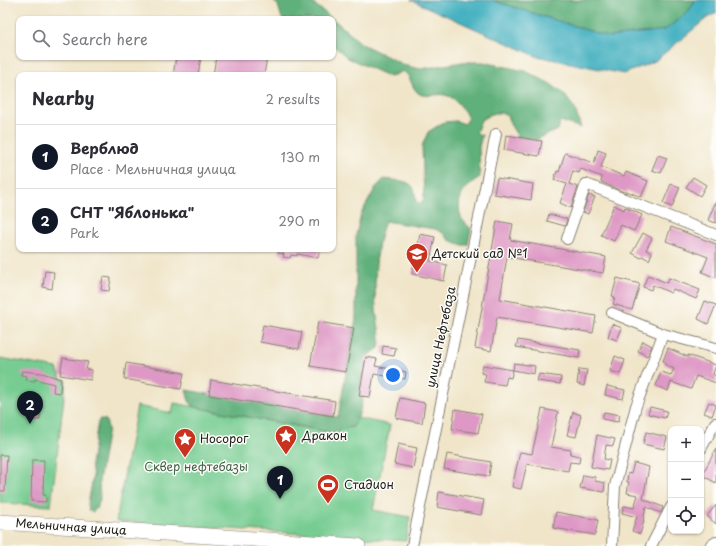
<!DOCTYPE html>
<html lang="en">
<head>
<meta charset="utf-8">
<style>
  body { margin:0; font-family:"Playpen Sans",sans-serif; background:#f2f2f3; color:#2b2b33 }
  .controls { position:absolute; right:12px; bottom:12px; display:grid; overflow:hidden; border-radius:8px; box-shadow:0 1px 3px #0004 }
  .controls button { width:36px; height:36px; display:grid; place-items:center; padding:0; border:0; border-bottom:1px solid #e1e1e2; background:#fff; color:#2b2b33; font:20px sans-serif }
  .you { position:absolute; left:393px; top:375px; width:14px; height:14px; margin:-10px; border:3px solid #fff; border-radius:50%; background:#1a73e8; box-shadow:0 0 0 6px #1a73e833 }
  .badge { display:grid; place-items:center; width:26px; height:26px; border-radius:50%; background:#111827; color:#fff; font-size:13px; font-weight:700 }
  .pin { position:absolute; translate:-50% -33px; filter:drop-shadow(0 1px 2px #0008) }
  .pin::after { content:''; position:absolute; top:21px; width:14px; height:12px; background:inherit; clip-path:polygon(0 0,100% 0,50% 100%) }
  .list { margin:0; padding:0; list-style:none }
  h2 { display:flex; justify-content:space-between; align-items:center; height:52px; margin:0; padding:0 16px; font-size:17px }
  h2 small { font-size:13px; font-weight:400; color:#7c7c81 }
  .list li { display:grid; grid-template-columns:26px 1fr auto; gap:12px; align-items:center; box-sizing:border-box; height:64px; padding:0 16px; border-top:1px solid #e1e1e2 }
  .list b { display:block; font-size:15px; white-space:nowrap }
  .list p { margin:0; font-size:13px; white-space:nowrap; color:#7c7c81 }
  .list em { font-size:13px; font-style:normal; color:#7c7c81 }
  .icon { flex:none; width:22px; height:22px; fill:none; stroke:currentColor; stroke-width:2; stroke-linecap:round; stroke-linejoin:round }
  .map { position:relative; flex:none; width:716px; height:546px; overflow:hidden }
  .search { position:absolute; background:#fff; box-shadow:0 1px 3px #0004; left:16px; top:16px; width:320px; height:44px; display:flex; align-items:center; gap:10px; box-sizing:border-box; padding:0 14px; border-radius:8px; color:#7c7c81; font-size:15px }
  .panel { position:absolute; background:#fff; box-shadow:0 1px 3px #0004; left:16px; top:72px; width:320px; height:180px; border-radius:8px }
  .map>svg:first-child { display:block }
</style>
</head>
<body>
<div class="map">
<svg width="716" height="546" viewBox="0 0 716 546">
  <rect width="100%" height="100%" fill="#fdfcf7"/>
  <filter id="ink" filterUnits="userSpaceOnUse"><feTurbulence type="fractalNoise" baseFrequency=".025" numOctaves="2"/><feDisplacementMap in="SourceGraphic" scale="8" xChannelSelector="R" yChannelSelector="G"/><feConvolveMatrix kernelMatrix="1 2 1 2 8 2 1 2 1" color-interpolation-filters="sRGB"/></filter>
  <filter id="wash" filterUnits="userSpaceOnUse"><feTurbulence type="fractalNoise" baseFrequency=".012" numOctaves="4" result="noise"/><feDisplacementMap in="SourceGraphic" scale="16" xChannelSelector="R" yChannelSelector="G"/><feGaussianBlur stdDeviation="0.9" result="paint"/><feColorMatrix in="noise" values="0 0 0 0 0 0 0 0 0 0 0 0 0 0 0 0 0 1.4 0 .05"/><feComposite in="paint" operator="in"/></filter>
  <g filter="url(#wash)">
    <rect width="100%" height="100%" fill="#f0e5c9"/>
    <!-- green -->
    <g fill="#76cc91" stroke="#497456">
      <polygon points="0,358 57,368 61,379 66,380 51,506 0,503"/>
      <polygon points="174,403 338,434 343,415 390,425 373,510 410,517 406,541 116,521 137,406 172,413"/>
    </g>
    <!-- forest -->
    <g fill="#60b07b" stroke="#3e664c">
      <polygon points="272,0 309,0 333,19 282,19 278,5"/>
      <polygon points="491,0 695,0 688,12 665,30 609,37"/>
      <path d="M333,19L362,44L406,66L421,69L462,62H483L525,71L549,83L564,94L575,109L581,128L560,121L558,130L535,140L518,137L510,124L507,115C495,111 492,113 481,120L476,133L482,135L479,147L480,177C465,186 455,198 461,217C462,221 468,225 471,229L468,245H461L449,240L443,233L435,229L385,221C375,248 374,280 376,309C377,323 382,333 379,348L366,357L359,395L363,396C361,407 359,418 353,427L339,430L335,433L194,407L189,401L186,390L338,417L356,318V235L361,214L376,187L384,179C404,182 416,178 416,203H420L424,199L422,146L428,132L444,122L456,121L465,124L468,119C464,109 456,97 445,95C436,93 424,99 417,92C411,86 411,76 403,71L390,77L348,58L333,45Z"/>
      <polygon points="100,419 106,420 108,429 99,481 100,499 97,508 93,512 89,510 88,504 93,477 91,464 98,422"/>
    </g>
    <!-- water -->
    <polygon fill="#41afbf" stroke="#2e666e" points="411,0 491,0 609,37 665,30 688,12 695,0 716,0 716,13 707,18 655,61 624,74 536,56"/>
    <g id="blocks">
      <!-- building -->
      <g fill="#de98c5">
        <polygon points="176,57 201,57 198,75 173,75"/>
        <polygon points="216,57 267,57 264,75 213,75"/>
        <polygon points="506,135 542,141 539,156 504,150"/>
        <polygon points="598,150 606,153 601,167 624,176 626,172 648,181 641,197 626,191 626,193 601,182 602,177 581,169 579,173 573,171 569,184 578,187 571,208 560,203 567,184 554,180 557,171 559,172 565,153 594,163"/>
        <polygon points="658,155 667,158 661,173 652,170"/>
        <polygon points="693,177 706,185 700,196 686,187"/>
        <polygon points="497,178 533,184 531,200 494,194"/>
        <polygon points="671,184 680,187 672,207 663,203"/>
        <polygon points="589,195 595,197 588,214 583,212"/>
        <polygon points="716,201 716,223 708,220"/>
        <polygon points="614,205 624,210 625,207 642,215 634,231 621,225 614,241 601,235"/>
        <polygon points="549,214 567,219 565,226 547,221"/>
        <polygon points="497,221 513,224 510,240 606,257 603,273 507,257 500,299 596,316 593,333 497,317 491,351 475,348"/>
        <polygon points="671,227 716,244 716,278 702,272 708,257 666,241"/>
        <polygon points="643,233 652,238 646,250 652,253 649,260 642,256 641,258 632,253"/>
        <polygon points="420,234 435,237 430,261 447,265 444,281 412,274"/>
        <polygon points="279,249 320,249 318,258 297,254 297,256 291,255 290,258 283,257 284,254 278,253"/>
        <polygon points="45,271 54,272 52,289 43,287"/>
        <polygon points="648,275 667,283 669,278 700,290 696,299 673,289 671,293 653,285 651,290 643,287"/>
        <polygon points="103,277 111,278 109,291 101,290"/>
        <polygon points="617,278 640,284 632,310 613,304 615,297 612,296"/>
        <polygon points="705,301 716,305 708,324 698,319"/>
        <polygon points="318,322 354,328 346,372 310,366"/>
        <polygon points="612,324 622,328 617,340 608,337"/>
        <polygon points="263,325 302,332 299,349 260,342"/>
        <polygon points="518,340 580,350 579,358 516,347"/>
        <polygon points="643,341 652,346 647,356 638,351"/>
        <polygon points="383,346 396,348 394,356 382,354"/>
        <polygon points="668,348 688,357 688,355 716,365 713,374 716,376 716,383 696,376 691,389 671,382 668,391 656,386 661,372 671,375 674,369 664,364 665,362 663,361"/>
        <polygon points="615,356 625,360 620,374 610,371"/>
        <polygon points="366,357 377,359 375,366 406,372 405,379 374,374 370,397 359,396"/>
        <polygon points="63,358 88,362 86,369 92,370 91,380 60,375"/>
        <polygon points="126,363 184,373 181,389 124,379"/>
        <polygon points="514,363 535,366 534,374 513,370"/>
        <polygon points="483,365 513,370 511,378 507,377 505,385 484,382 486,374 481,373"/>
        <polygon points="579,369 587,370 584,386 577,384"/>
        <polygon points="22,371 42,373 61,379 60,393 53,392 54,384 35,379 35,381 26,380 27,376 21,375"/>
        <polygon points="539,374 561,377 560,384 537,381"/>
        <polygon points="211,380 335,401 333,416 209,395"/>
        <polygon points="607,386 625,390 623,399 605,395"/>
        <polygon points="400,398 425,403 422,423 396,418"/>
        <polygon points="32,401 41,401 40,420 32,420"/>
        <polygon points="709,402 716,405 712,416 704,413"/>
        <polygon points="650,407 667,411 665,418 648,414"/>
        <polygon points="455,409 482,414 478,433 452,429"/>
        <polygon points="542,409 558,412 551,447 571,450 570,454 580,456 579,463 570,462 568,471 527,464 521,489 512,487 520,452 532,454"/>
        <polygon points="573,412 581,415 576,437 567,435"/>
        <polygon points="604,412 620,415 618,422 602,419"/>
        <polygon points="646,432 667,437 664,449 643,444"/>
        <polygon points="597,435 615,439 613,446 606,445 604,459 610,460 608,470 591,467"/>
        <polygon points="398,444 417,448 413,468 394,464"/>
        <polygon points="716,449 716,483 702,475"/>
        <polygon points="447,454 491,462 489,476 444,469"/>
        <polygon points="0,455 7,455 5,491 0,491"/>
        <polygon points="32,460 44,460 43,495 46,495 46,502 31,501"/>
        <polygon points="634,463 649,467 643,499 663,507 661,513 646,507 643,521 644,521 640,534 632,531 637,517 622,513 624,506 634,508 638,495 627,493 629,482 627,482 628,473 631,474"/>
        <polygon points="583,475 595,477 595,481 605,483 604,492 580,488"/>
        <polygon points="439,492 484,500 481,515 437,507"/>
        <polygon points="716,505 716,524 707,516"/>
        <polygon points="556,512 598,520 595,535 553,528"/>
      </g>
    </g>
  </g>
  <g filter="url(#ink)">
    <use href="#blocks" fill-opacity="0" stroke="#868072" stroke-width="1"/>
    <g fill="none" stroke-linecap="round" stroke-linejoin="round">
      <!-- minor casing -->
      <g stroke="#868072" stroke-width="12">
        <g id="minor">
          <polyline points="567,239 586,184 716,235"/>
          <polyline points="612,313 663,334 716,348"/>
          <polyline points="701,449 715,423"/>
          <polyline points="412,546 496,134"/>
          <polyline points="612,546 615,486 636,406 663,334"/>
          <polyline points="651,546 671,507"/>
          <polyline points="710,546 716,542"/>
        </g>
      </g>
      <!-- primary casing -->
      <g stroke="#868072" stroke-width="16">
        <polyline id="primary" points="0,522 358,546"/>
      </g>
      <!-- minor -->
      <use href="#minor" stroke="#fff" stroke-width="10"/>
      <!-- primary -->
      <use href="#primary" stroke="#fff" stroke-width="15"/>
    </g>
  </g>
  <!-- icons -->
  <defs>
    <g id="school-pin" transform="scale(1.15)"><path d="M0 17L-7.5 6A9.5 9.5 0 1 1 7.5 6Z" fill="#c8321e" stroke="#fdfcf7"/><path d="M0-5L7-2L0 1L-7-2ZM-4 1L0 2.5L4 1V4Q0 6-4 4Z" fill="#fff"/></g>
    <g id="sight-pin" transform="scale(1.15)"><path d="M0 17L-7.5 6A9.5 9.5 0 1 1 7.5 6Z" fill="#c8321e" stroke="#fdfcf7"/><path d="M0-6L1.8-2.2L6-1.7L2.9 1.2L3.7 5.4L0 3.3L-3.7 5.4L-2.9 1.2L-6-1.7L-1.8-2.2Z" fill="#fff"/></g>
    <g id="stadium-pin" transform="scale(1.15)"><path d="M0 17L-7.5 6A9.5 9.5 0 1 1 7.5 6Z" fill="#c8321e" stroke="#fdfcf7"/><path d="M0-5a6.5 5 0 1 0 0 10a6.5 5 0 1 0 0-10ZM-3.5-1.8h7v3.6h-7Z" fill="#fff"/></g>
  </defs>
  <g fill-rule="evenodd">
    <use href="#school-pin" x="417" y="254"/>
    <use href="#sight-pin" x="286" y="436"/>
    <use href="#sight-pin" x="185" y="439"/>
    <use href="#stadium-pin" x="328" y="485"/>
  </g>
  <g text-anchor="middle" stroke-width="3" stroke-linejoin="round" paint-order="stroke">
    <!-- poi labels -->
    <g font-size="12" fill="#1c1c1c" stroke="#fdfcf7" text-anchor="start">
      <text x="432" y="258">Детский сад №1</text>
      <text x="302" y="440">Дракон</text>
      <text x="200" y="443">Носорог</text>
      <text x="344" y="489">Стадион</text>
    </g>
    <!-- street labels -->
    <g font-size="12" fill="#1c1c1c" stroke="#fdfcf7">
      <text transform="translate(441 337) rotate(-78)" y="4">улица Нефтебаза</text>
      <text transform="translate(71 527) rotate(4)" y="4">Мельничная улица</text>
    </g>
    <!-- park labels -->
    <g font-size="12" fill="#40624b" stroke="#fdfcf7">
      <text x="196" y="471">Сквер нефтебазы</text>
    </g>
  </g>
</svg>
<div class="controls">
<button>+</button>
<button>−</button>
<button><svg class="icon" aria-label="locate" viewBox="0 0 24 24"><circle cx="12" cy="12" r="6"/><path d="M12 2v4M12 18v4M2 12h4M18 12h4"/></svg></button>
</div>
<div class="you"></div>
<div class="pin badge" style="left:280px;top:499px">1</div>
<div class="pin badge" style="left:30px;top:424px">2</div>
<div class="search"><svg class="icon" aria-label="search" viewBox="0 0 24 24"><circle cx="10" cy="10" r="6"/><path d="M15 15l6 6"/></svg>Search here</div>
<section class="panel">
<h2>Nearby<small>2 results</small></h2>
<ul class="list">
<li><span class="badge">1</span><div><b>Верблюд</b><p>Place · Мельничная улица</p></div><em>130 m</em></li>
<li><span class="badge">2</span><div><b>СНТ &quot;Яблонька&quot;</b><p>Park</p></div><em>290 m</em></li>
</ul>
</section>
</div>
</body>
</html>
